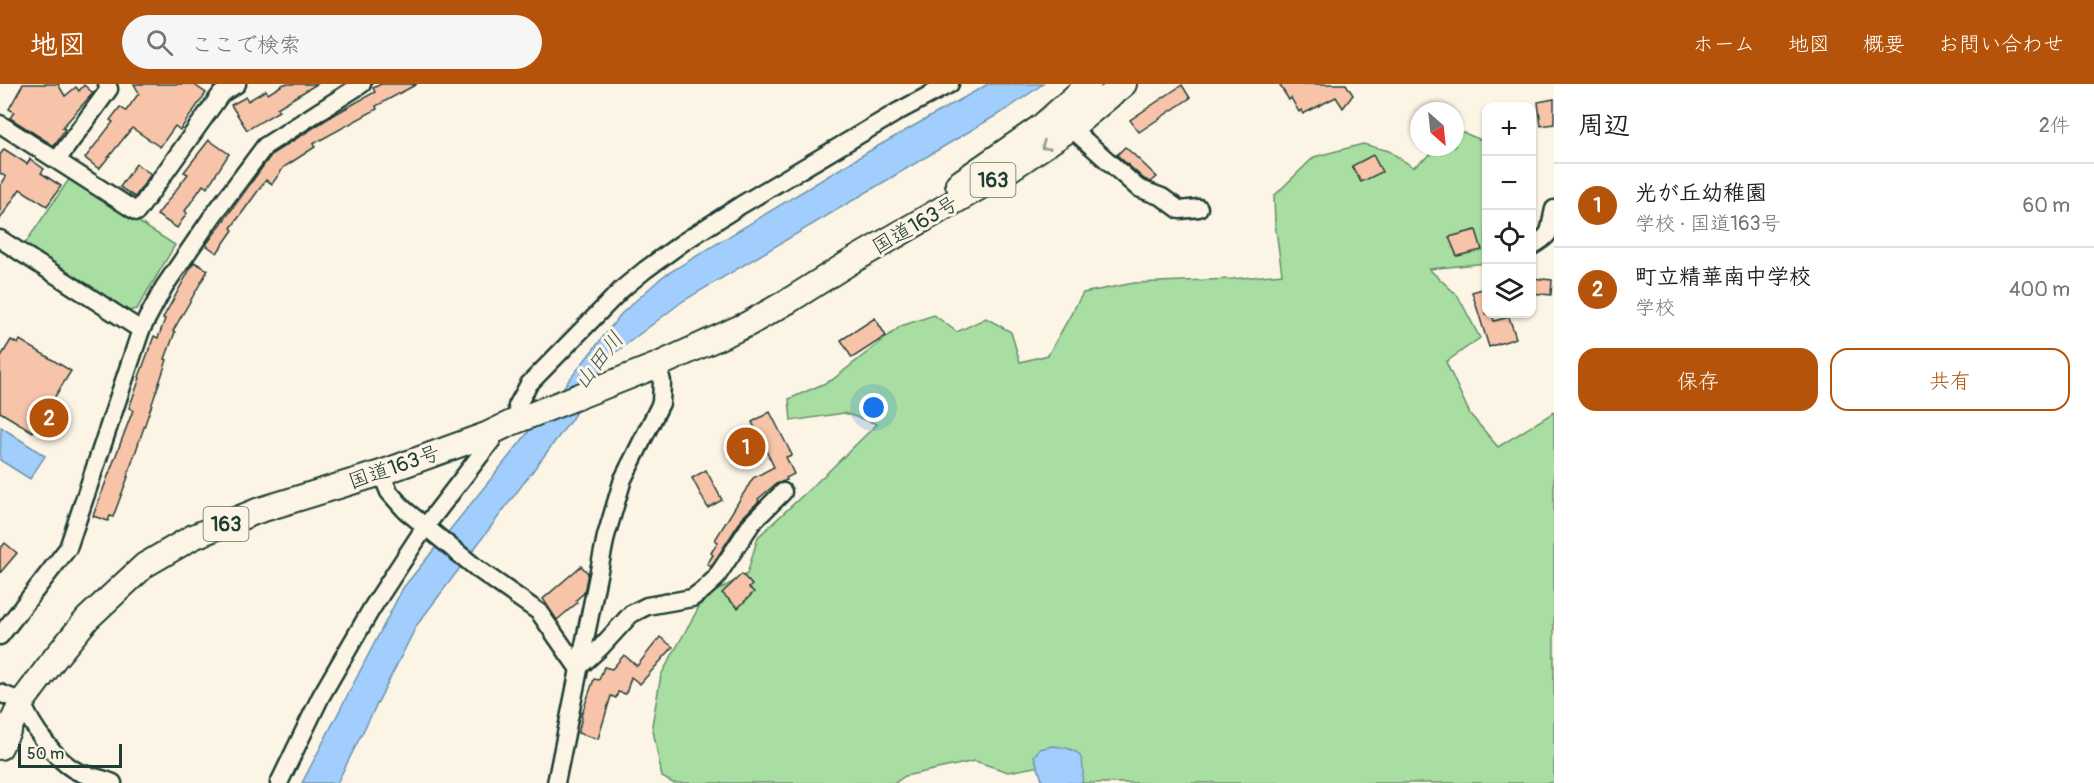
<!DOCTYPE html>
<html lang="ja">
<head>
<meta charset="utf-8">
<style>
  body { margin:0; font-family:Pangolin,"Klee One",sans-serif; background:#f6f6f6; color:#202124 }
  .controls { position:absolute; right:18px; top:18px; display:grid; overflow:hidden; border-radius:12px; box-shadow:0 2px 4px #0004 }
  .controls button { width:54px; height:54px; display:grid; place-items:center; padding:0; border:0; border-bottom:2px solid #e0e0e0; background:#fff; color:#202124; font:30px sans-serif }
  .compass { position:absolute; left:1410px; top:18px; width:54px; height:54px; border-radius:50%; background:#fff; box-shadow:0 2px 4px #0004; rotate:153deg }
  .scale { position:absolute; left:18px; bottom:15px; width:104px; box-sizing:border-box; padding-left:6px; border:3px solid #1f3d34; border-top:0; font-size:16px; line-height:21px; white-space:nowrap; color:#1f3d34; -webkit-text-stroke:4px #fcf5e5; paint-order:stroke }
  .you { position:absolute; left:874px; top:324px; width:21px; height:21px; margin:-15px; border:4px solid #fff; border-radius:50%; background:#1a73e8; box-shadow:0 0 0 9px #1a73e833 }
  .badge { display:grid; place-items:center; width:39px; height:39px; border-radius:50%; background:#b45309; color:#fff; font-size:20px; font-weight:700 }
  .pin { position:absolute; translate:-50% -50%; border:3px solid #fff; box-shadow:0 2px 6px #0006 }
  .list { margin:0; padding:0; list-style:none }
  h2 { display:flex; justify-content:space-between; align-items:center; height:78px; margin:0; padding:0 24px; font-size:26px }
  h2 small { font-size:20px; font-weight:400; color:#757577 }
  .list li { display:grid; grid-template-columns:39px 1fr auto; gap:18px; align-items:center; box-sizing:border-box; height:84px; padding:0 24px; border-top:2px solid #e0e0e0 }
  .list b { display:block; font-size:22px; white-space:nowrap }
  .list p { margin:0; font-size:20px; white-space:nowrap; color:#757577 }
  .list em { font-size:20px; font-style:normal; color:#757577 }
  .actions { display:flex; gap:12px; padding:18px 24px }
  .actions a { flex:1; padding:14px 0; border:2px solid #b45309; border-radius:18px; text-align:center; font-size:21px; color:#b45309 }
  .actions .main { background:#b45309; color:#fff }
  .icon { flex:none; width:33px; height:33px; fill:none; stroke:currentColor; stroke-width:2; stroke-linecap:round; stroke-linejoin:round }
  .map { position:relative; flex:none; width:1554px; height:699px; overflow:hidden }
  header { display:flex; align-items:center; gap:36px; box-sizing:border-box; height:84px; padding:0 30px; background:#b45309; color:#fff }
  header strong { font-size:28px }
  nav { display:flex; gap:33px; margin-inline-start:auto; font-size:21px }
  .search { width:420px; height:54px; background:#f6f6f6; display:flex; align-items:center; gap:15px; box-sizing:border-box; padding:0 21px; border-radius:33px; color:#757577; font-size:22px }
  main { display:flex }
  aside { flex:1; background:#fff }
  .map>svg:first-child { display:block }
</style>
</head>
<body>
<header>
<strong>地図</strong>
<div class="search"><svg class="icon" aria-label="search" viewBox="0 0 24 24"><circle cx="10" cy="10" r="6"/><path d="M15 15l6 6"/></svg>ここで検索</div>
<nav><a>ホーム</a><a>地図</a><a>概要</a><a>お問い合わせ</a></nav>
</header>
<main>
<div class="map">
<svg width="1554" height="699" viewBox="0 0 1554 699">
  <rect width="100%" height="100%" fill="#fcf5e5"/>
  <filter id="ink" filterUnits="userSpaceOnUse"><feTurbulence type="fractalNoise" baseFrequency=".0167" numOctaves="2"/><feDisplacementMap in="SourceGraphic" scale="12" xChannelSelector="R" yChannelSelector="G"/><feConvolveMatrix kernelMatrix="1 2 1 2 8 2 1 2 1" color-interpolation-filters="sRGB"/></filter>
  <g filter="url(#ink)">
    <!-- green -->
    <g fill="#a8dea1" stroke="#648e6a" stroke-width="1.5">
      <polygon points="1462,48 1486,58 1486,179 1429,185 1458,212 1480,254 1446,278 1470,330 1498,363 1554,328 1554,699 1068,699 1063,678 1008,688 975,677 905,692 895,699 673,699 662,693 652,641 661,591 704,514 747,490 758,453 831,385 877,340 844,329 791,337 789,315 832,296 901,242 934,231 957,248 986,234 1011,248 1020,278 1048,271 1083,209 1134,199 1232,195 1282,190 1275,139 1274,112 1314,73 1363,60 1389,67 1413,83 1441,63 1455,63 1455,53"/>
      <polygon points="70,94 175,161 137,225 128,227 24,161"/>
    </g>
    <!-- water -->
    <g fill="#a1cefc" stroke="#6d94ac" stroke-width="1.5">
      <polygon points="988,0 1043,0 1007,25 683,217 607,275 571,336 417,541 337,699 302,699 403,504 515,365 621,230 662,193 871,66"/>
      <polygon points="1,343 45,372 30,395 0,376"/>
      <path d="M1052,662C1081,664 1086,672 1082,699H1043L1034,672L1040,665Z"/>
    </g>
    <!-- building -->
    <g fill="#f8c4a9" stroke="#1f3d34" stroke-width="1.5">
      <polygon points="23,0 58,0 65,12 76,3 79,7 84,1 93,9 62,44 65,45 54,62 10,34 14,28 9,25"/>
      <polygon points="134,0 193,0 206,9 180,46 175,42 160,63 132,44 99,85 85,74 113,38 110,36 120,23 126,27 139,9"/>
      <polygon points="284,0 317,0 277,24 279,27 247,46 231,21 246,13 248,17 266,6 268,10"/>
      <polygon points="381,0 417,0 376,22 377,25 313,60 315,63 284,83 272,100 266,96 231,144 233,146 217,169 206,161 272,70 332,32 375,8 373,4"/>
      <polygon points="1279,0 1346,0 1353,11 1343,24 1336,13 1303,30 1301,26 1299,28 1291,14 1289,16"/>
      <polygon points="1182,1 1190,14 1139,48 1130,36"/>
      <polygon points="1554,15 1554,40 1541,42 1538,18"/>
      <polygon points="209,56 229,70 207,104 203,101 185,127 187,129 177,144 157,131 188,90 184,88"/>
      <polygon points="1125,63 1133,70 1157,93 1151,98 1144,95 1117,71"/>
      <polygon points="4,65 27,80 30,75 44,85 41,89 61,102 47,122 20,105 0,135 0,102 6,93 0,89 0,71"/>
      <polygon points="1373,71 1382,88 1361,98 1352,82"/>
      <polygon points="136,80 151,90 135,113 120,103"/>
      <polygon points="1476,146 1482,166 1457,172 1449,153"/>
      <polygon points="194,178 208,186 173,247 175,248 165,275 167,276 127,393 128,393 113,433 110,432 108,437 93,432 133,326 129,324 140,294 139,293 154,252 158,254 165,235 163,234"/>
      <polygon points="1532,194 1552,196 1551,211 1532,209"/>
      <polygon points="1486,204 1486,230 1492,230 1494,237 1509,233 1516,254 1489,263 1472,208"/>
      <polygon points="875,234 886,252 852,274 841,256"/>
      <polygon points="11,256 18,260 20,256 71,287 33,348 0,328 0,274"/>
      <polygon points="770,328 792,371 786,373 794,390 786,394 787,396 776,400 758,415 759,417 743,433 711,483 707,480 713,471 711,469 718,458 715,456 753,394 774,383 752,338"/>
      <polygon points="706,386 722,416 708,424 692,394"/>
      <polygon points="5,459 17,469 0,489 0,465"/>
      <polygon points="581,482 588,489 584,509 576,516 577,519 557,536 543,515"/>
      <polygon points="742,490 752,501 749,504 754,508 738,524 722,509"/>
      <polygon points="660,553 673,563 640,600 631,593 626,610 618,608 616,614 611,612 598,655 578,649 582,633 581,632 594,595 599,596 604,583 612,585 624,571 637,582"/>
    </g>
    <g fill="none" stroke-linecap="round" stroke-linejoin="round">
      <!-- minor casing -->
      <g stroke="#1f3d34" stroke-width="21">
        <g id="minor">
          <polyline points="0,40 137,128 221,10 237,0"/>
          <polyline points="1071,44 1138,104 1162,113 1180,126 1199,124"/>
          <polyline points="57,76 109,5 107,0"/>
          <polyline points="0,155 141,246"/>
          <path d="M1532,162C1554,149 1548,149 1554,125"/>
          <polyline points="517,322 529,300 622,205 645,186 682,159 741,121 899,27 950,0"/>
          <polyline points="381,389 389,408 405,426 479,486 539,528 578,584 601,563 631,530 647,522 692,514 703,506 715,495 752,439 783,408"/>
          <polyline points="0,552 68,464 141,246 164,203 212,133 265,62 362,0"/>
          <path d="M0,609L22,618C30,640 58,681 81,689C92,693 103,694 113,699"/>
          <polyline points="279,699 321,612 372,524 425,443 492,356"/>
          <polyline points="556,699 606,452 623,395 661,319 662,298 658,281"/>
        </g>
      </g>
      <!-- highway casing -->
      <g stroke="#1f3d34" stroke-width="28">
        <g id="highway">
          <polyline points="958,100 1042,42 1089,0"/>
          <polyline points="0,663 22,618 55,574 88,534 145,481 193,453 257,427 381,389 486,351 511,339 658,281 748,240 790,216 852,177 1004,89 1071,44 1124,0"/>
        </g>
      </g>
      <!-- minor -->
      <use href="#minor" stroke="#fcf5e5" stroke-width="16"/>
      <!-- highway -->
      <use href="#highway" stroke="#fcf5e5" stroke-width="24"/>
    </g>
    <!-- one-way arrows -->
    <defs><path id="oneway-chevron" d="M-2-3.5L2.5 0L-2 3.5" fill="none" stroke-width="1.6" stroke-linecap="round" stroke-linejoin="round" transform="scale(1.5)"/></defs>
    <use stroke="#8e998c" href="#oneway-chevron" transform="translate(1045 62) rotate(146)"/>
  </g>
  <g text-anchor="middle" stroke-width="6" stroke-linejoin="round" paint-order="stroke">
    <!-- shield labels -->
    <g fill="#fcf5e5" stroke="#617469" stroke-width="1.5">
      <rect x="970.5" y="79" width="45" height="34" rx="4.5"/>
      <rect x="203.5" y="423" width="45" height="34" rx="4.5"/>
    </g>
    <g font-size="20" font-weight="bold" fill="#1f3d34">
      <text x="993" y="103">163</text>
      <text x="226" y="447">163</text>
    </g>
    <!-- street labels -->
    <g font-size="21" fill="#1f3d34" stroke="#fcf5e5">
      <text transform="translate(915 141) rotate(-30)" y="7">国道163号</text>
      <text transform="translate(394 383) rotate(-19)" y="7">国道163号</text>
    </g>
    <!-- water labels -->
    <g font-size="22" font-style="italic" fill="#395a5c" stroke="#fcf5e5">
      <text transform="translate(598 276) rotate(-52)" y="8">山田川</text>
    </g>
  </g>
</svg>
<div class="controls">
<button>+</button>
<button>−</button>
<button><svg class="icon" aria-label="locate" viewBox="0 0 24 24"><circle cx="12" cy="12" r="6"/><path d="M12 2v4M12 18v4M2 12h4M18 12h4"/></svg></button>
<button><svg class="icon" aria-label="layers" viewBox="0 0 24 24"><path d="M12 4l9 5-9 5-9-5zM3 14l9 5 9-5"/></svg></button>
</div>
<svg class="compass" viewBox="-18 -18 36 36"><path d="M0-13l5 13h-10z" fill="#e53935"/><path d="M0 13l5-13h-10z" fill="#757577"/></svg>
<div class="scale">50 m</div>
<div class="you"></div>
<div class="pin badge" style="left:746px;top:363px">1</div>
<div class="pin badge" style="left:49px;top:334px">2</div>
</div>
<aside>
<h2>周辺<small>2件</small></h2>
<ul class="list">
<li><span class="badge">1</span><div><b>光が丘幼稚園</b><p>学校 · 国道163号</p></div><em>60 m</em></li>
<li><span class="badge">2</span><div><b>町立精華南中学校</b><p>学校</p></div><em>400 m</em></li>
</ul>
<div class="actions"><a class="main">保存</a><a>共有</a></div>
</aside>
</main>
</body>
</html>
